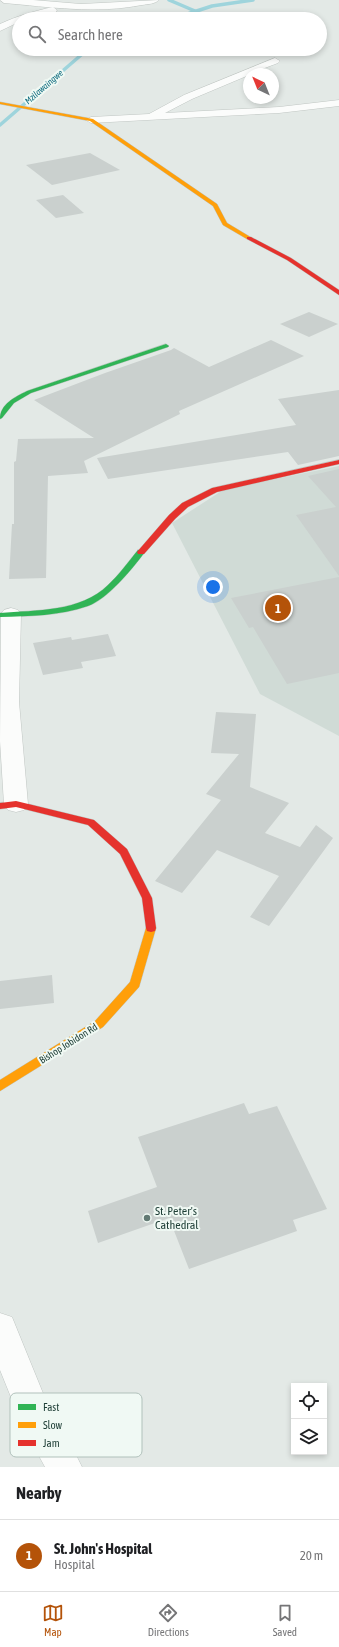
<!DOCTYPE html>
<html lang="en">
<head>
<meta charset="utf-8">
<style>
  body { margin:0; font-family:"Asap Condensed",sans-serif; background:#f6f6f6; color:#202124 }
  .controls { position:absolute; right:12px; bottom:12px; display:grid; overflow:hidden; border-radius:0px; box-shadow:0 2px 6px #0003 }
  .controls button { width:36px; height:36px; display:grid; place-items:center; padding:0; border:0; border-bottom:1px solid #e0e0e0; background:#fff; color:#202124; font:20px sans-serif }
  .compass { position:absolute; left:243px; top:68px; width:36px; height:36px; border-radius:50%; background:#fff; box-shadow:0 2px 6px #0003; rotate:317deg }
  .you { position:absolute; left:213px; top:587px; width:14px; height:14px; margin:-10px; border:3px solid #fff; border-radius:50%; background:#1a73e8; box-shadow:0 0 0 6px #1a73e833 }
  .badge { display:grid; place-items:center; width:26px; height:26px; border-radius:50%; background:#b45309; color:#fff; font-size:13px; font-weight:700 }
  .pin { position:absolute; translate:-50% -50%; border:2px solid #fff; box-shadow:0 1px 4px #0006 }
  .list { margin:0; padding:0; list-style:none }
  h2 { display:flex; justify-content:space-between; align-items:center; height:52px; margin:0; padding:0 16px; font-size:17px }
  h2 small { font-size:13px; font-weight:400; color:#757577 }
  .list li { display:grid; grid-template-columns:26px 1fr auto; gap:12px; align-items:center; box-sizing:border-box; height:72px; padding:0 16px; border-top:1px solid #e0e0e0 }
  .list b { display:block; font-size:15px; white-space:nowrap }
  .list p { margin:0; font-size:13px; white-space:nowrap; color:#757577 }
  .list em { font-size:13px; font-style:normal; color:#757577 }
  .icon { flex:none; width:22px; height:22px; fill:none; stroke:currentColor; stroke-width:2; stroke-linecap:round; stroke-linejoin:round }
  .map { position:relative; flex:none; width:339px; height:1467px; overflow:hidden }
  .search { position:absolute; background:#fff; box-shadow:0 2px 6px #0003; left:12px; right:12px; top:12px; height:44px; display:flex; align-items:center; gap:10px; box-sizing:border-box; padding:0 14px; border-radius:22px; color:#757577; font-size:15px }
  .sheet { height:124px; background:#fff }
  nav { display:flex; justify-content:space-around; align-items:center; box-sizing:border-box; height:56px; border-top:1px solid #e0e0e0; background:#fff; font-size:11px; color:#757577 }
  nav a { display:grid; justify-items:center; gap:2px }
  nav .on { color:#b45309 }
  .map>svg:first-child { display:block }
</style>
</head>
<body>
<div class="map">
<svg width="339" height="1467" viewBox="0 0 339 1467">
  <rect width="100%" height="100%" fill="#e3e9e6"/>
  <!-- built -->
  <polygon fill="#d0dbd6" points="339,466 339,736 260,694 172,523 223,490"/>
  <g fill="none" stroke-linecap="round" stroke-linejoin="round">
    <!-- stream -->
    <g stroke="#9ed4dc" stroke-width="3.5">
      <polyline points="169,0 195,11"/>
      <polyline points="172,19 212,6 253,0"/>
      <polyline points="0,125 88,49"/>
    </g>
  </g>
  <!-- building -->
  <g fill="#cad0ce">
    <polygon points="90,153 120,170 52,185 26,165"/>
    <polygon points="63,195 84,213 56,218 36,200"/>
    <polygon points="309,312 338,324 309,337 280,324"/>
    <polygon points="271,340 304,356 179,411 180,414 84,461 88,473 48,476 46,578 9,579 12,524 14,524 14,462 16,461 18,439 94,438 34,400 105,373 171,350 174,348 209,367"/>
    <polygon points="339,390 339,456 298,465 288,452 108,479 97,458 296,425 278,399"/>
    <polygon points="339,469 339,576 296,515 336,507 308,476"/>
    <polygon points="339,577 339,673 287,684 253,627 249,628 231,598"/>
    <polygon points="108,634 116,656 81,662 83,668 43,675 33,643 71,637 72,640"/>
    <polygon points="216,712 256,714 250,787 289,803 265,833 300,847 316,825 333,838 269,926 250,917 279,876 217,850 182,893 155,881 221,800 206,794 239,754 211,753"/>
    <polygon points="52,975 54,1003 0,1009 0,981"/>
    <polygon points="244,1103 249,1114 277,1106 327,1209 293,1220 297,1231 189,1269 169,1218 98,1243 88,1211 157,1187 138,1137"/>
  </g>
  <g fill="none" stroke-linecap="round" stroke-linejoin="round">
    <!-- street casing -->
    <g stroke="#c0c6c3" stroke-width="1">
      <g id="street">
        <path d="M0,0H33L81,4L159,0C155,4 148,4 142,5C96,14 50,7 4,3Z"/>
        <path d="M53,7L57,10L56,12L28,19H19V22L0,31V24C17,16 35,11 53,7Z"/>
        <polygon points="275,58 280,61 278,63 249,74 249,75 192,99 165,113 279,107 339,100 339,106 279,113 91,123 86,120 91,117 149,114 184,95"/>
        <polygon points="11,608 18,610 21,614 19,702 28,804 24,810 16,812 8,810 4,804 0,741 1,614 4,610"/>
        <polygon points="0,1313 12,1317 47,1403 76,1455 82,1467 45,1467 23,1427 0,1370"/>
      </g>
    </g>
    <!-- fast casing -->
    <g stroke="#bec7c3" stroke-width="1">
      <g id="fast">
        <path d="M166,344L169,346L168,347L31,393L14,403L2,418L0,419C0,404 15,397 27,391Z"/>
        <path d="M138,550H144L145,552C132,569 108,599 88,606C60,616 29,616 0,617V613C36,610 81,612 108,585C119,575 128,562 138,550Z"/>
      </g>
    </g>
    <!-- slow casing -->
    <g stroke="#bec7c3" stroke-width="1">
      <g id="slow">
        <polygon points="0,102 93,119 217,204 227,223 252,238 247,239 223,225 213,206 90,121 0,104"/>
        <polygon points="151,924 155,925 156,928 139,987 103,1027 0,1091 0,1080 95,1021 130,982 146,928 147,925"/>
      </g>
    </g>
    <!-- jam casing -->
    <g stroke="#bec7c3" stroke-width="1">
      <g id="jam">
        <polygon points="247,237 251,237 291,258 339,290 339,295 287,260 247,239"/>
        <polygon points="339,460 339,464 217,492 188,507 175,519 144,554 138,554 137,552 169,515 182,503 212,488"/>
        <polygon points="16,801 94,820 127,849 152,898 156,928 155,931 151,932 147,931 146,928 142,898 120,854 88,825 16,807 0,809 0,803"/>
      </g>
    </g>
    <!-- street -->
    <use href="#street" fill="#fbfcfb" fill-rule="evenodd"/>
    <!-- fast -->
    <use href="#fast" fill="#30b455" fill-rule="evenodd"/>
    <!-- slow -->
    <use href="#slow" fill="#ff9f0a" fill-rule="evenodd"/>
    <!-- jam -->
    <use href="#jam" fill="#e5322d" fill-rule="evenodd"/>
  </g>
  <!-- markers -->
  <circle fill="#637a74" stroke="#f0f9f4" stroke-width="1.5" cx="147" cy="1218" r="4"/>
  <g text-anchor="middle" stroke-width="4" stroke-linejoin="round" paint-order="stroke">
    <!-- far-water labels -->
    <g font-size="9" font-style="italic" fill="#126e81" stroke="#f0f9f4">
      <text transform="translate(44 87) rotate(-41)" y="3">Mzilawaingwe</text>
    </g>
    <!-- street labels -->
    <g font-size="10" fill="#1e3e36" stroke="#f0f9f4">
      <text transform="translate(68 1043) rotate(-32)" y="4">Bishop Jobidon Rd</text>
    </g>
    <!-- near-poi labels -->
    <g font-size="12" fill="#1e3e36" stroke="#f0f9f4" text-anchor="start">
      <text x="155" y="1215">St. Peter's<tspan x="155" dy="14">Cathedral</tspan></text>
    </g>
  </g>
  <!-- legend -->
  <rect x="10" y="1393" width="132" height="64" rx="6" fill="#f0f9f4" stroke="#b1c1bb" stroke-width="1"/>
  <rect x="18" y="1404" width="18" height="6" fill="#30b455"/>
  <rect x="18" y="1422" width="18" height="6" fill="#ff9f0a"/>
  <rect x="18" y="1440" width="18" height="6" fill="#e5322d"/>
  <g font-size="11" fill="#1e3e36">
    <text x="43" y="1411">Fast</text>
    <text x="43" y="1429">Slow</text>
    <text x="43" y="1447">Jam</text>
  </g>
</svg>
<div class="controls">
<button><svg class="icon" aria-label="locate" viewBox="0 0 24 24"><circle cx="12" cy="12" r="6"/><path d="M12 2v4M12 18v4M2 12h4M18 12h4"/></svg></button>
<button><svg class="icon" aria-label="layers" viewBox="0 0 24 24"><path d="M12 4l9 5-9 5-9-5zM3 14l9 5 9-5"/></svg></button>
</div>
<svg class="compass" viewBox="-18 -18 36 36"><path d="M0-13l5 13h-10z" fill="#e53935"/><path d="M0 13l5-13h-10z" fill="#757577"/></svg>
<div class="you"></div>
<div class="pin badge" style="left:278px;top:608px">1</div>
<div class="search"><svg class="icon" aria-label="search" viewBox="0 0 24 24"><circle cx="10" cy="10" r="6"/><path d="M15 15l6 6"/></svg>Search here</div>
</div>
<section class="sheet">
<h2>Nearby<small></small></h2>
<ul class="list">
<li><span class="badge">1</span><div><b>St. John's Hospital</b><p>Hospital</p></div><em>20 m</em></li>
</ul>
</section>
<nav>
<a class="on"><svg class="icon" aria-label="map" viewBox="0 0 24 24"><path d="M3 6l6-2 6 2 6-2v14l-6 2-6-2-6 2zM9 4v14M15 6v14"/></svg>Map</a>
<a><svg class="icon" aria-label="directions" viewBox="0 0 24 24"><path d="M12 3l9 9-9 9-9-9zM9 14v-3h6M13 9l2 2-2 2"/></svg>Directions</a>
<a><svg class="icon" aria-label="saved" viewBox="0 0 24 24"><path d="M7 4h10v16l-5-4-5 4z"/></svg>Saved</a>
</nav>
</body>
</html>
